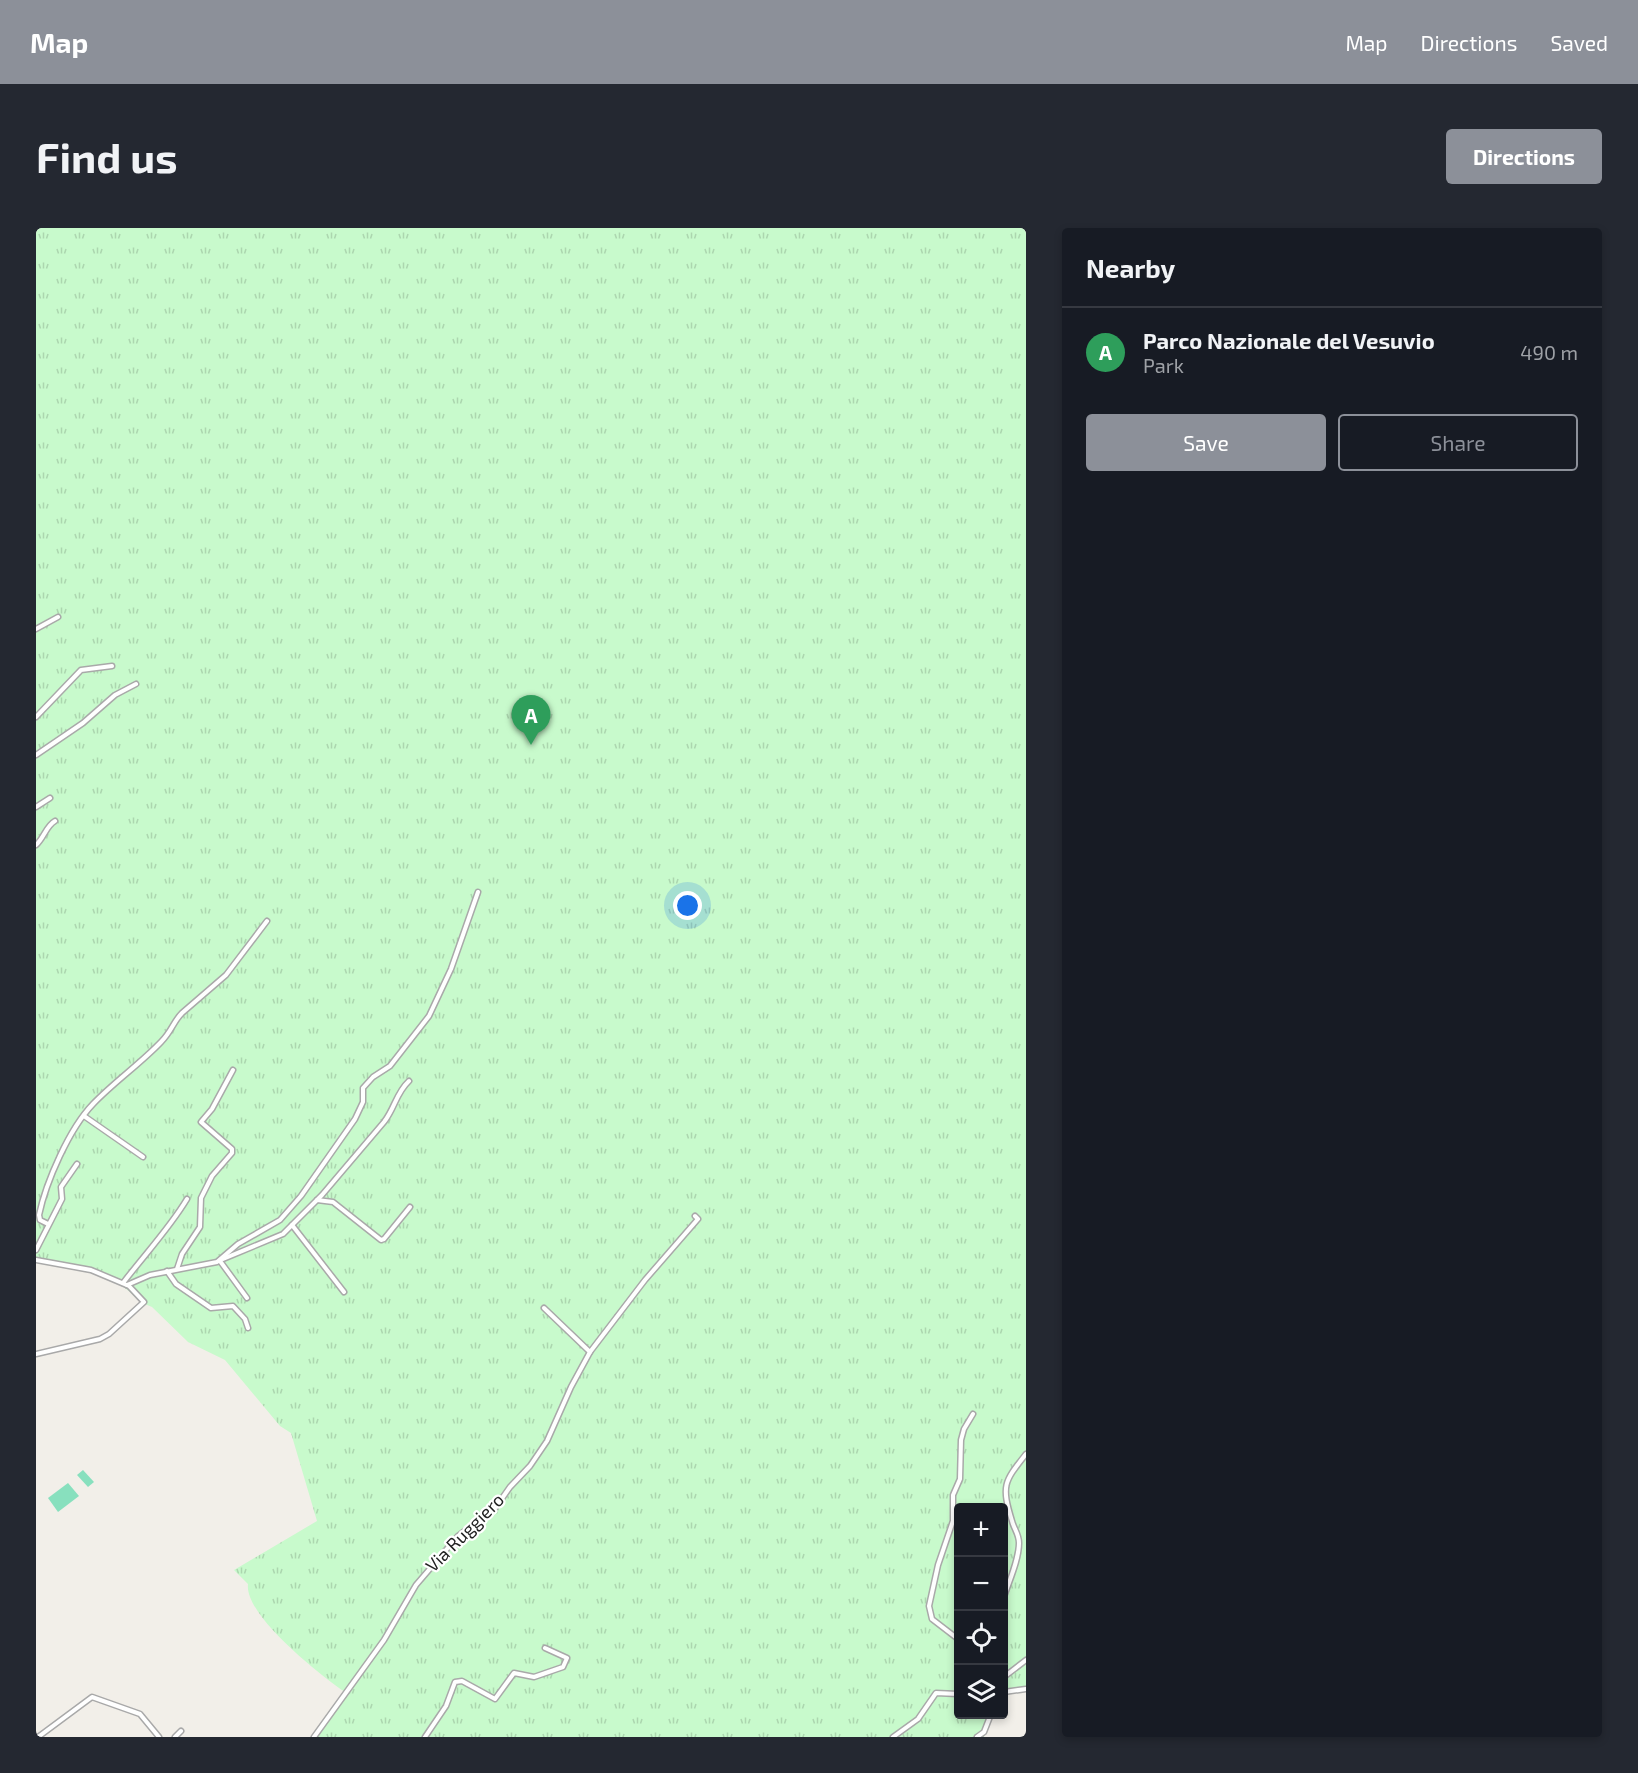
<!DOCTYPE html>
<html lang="en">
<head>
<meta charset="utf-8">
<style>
  body { margin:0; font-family:"Exo 2",sans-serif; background:#242831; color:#f1f3f6 }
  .controls { position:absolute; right:18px; bottom:18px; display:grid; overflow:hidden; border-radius:6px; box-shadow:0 3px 9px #0003 }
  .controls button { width:54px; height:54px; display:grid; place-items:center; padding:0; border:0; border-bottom:2px solid #363941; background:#171b24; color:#f1f3f6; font:30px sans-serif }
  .you { position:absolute; left:652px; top:678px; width:21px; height:21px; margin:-15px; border:4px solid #fff; border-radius:50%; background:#1a73e8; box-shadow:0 0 0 9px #1a73e833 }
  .badge { display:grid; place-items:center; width:39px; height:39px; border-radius:50%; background:#8c9099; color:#fff; font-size:20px; font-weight:700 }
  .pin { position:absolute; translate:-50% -50px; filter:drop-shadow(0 2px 3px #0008) }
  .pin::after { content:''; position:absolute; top:32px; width:21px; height:18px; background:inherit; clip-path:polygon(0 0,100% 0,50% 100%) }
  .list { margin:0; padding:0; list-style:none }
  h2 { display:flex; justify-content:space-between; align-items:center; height:78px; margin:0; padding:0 24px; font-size:26px }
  h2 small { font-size:20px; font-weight:400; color:#9ea1a6 }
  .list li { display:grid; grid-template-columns:39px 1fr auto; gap:18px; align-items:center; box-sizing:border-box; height:90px; padding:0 24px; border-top:2px solid #363941 }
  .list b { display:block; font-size:22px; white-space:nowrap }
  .list p { margin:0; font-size:20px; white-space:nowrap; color:#9ea1a6 }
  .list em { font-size:20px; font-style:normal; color:#9ea1a6 }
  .actions { display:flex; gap:12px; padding:18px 24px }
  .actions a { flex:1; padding:14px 0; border:2px solid #8c9099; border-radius:6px; text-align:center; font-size:21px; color:#8c9099 }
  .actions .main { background:#8c9099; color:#fff }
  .icon { flex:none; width:33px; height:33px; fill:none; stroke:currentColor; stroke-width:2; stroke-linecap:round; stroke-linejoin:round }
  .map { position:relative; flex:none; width:990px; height:1509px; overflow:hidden; border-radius:6px }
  header { display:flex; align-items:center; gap:36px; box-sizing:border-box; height:84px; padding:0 30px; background:#8c9099; color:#fff }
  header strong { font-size:28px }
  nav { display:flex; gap:33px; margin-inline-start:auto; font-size:21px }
  .intro { display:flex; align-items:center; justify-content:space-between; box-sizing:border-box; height:144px; padding:0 36px }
  h1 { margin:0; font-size:42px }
  .button { padding:15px 27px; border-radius:6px; background:#8c9099; color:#fff; font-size:21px; font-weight:700 }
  main { display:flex; gap:36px; padding:0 36px }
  aside { flex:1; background:#171b24; border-radius:6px; box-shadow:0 3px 9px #0003 }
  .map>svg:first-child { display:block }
</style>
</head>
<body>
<header>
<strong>Map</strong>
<nav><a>Map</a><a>Directions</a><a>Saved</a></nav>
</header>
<div class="intro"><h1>Find us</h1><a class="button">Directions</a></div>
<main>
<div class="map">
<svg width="990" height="1509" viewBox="0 0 990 1509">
  <defs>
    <pattern id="park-tufts" width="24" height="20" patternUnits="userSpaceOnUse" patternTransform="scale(1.5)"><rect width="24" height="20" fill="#c8facc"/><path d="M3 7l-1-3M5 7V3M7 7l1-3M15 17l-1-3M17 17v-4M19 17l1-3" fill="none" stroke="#acd6af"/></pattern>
  </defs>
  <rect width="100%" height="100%" fill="#f2efe9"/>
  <!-- park -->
  <path fill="url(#park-tufts)" d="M0,0H990V1462L968,1465V1280H922V1486L956,1487L948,1509H277L309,1464C284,1447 208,1387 212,1356L198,1342L281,1293L255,1205L244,1198L189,1132L152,1114L116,1079L104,1074L94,1064L82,1055L52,1044L0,1033Z"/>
  <!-- pitch -->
  <g fill="#88e0be">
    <polygon points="47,1242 58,1254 52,1259 41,1247"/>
    <polygon points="32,1255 43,1268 22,1284 12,1270"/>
  </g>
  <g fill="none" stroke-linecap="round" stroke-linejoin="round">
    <!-- minor casing -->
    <g stroke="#a9a9a9" stroke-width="7">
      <g id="minor">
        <polyline points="0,401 22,389"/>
        <polyline points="0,489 45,442 76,438"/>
        <polyline points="0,527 47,495 79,467 100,456"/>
        <polyline points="0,579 14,570"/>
        <path d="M0,617C8,610 10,598 19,593"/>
        <polyline points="48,888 107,929"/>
        <polyline points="281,972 297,974 345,1012 348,1011 374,979"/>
        <path d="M12,996L4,992L3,987C10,954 33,901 57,876C78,854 104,836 125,814C136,803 137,794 146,785L190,747L231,693"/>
        <polyline points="256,997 308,1064"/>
        <polyline points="0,1022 26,971 25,959 41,936"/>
        <path d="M187,1031L247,1006L286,967L348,894C359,880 360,865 373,853"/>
        <polyline points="0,1032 55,1042 93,1058 108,1074 73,1106 64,1111 0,1126"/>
        <polyline points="184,1033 211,1070"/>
        <polyline points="141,1041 146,1026 164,999 165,970 176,948 196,925 196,921 165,894 176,881 197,842"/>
        <polyline points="131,1043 140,1056 175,1080 197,1078 209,1091 212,1100"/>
        <path d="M87,1055C109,1026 133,1001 151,971"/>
        <polyline points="91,1057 114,1047 181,1034 202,1016 244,992 265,968 319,891 327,874 327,860 337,849 354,838 393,788 415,741 442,664"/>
        <polyline points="508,1080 554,1124"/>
        <path d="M968,1369C973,1353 983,1332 983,1315C983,1306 978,1301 976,1293C965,1257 968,1254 990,1226"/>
        <polyline points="922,1411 896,1391 893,1378 902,1337 917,1293 917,1267 924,1251 925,1212 928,1201 937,1186"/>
        <polyline points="968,1449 990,1432"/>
        <polyline points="968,1464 990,1461"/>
        <polyline points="2,1509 56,1469 104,1486 123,1509"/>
        <polyline points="139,1509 145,1503"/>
        <polyline points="278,1509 348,1412 380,1357 422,1308 460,1279 474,1259 494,1238 511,1213 535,1159 554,1124 609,1052 662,991 659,988"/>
        <polyline points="389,1509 410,1478 419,1454 426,1453 459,1471 478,1445 498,1449 527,1439 531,1430 509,1420"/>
        <polyline points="857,1509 882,1491 900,1465 922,1466"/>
        <polyline points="941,1509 948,1504 955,1486"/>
      </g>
    </g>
    <!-- minor -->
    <use href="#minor" stroke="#fff" stroke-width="4"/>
  </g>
  <g text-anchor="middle" stroke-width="4.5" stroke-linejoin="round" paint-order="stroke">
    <!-- street labels -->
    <g font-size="18" fill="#222" stroke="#fff">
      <text transform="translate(429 1305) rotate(-45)" y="6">Via Ruggiero</text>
    </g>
  </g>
</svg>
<div class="controls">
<button>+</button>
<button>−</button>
<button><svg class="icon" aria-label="locate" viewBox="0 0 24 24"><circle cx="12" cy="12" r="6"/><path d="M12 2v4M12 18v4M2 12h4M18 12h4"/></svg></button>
<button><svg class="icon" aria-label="layers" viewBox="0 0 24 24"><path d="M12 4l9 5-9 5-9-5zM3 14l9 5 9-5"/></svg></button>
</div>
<div class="you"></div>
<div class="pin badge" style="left:495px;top:517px;background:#2e9e5b">A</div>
</div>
<aside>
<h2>Nearby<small></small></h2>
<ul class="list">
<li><span class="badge" style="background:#2e9e5b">A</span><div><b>Parco Nazionale del Vesuvio</b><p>Park</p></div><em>490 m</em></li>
</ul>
<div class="actions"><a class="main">Save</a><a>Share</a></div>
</aside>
</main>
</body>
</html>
